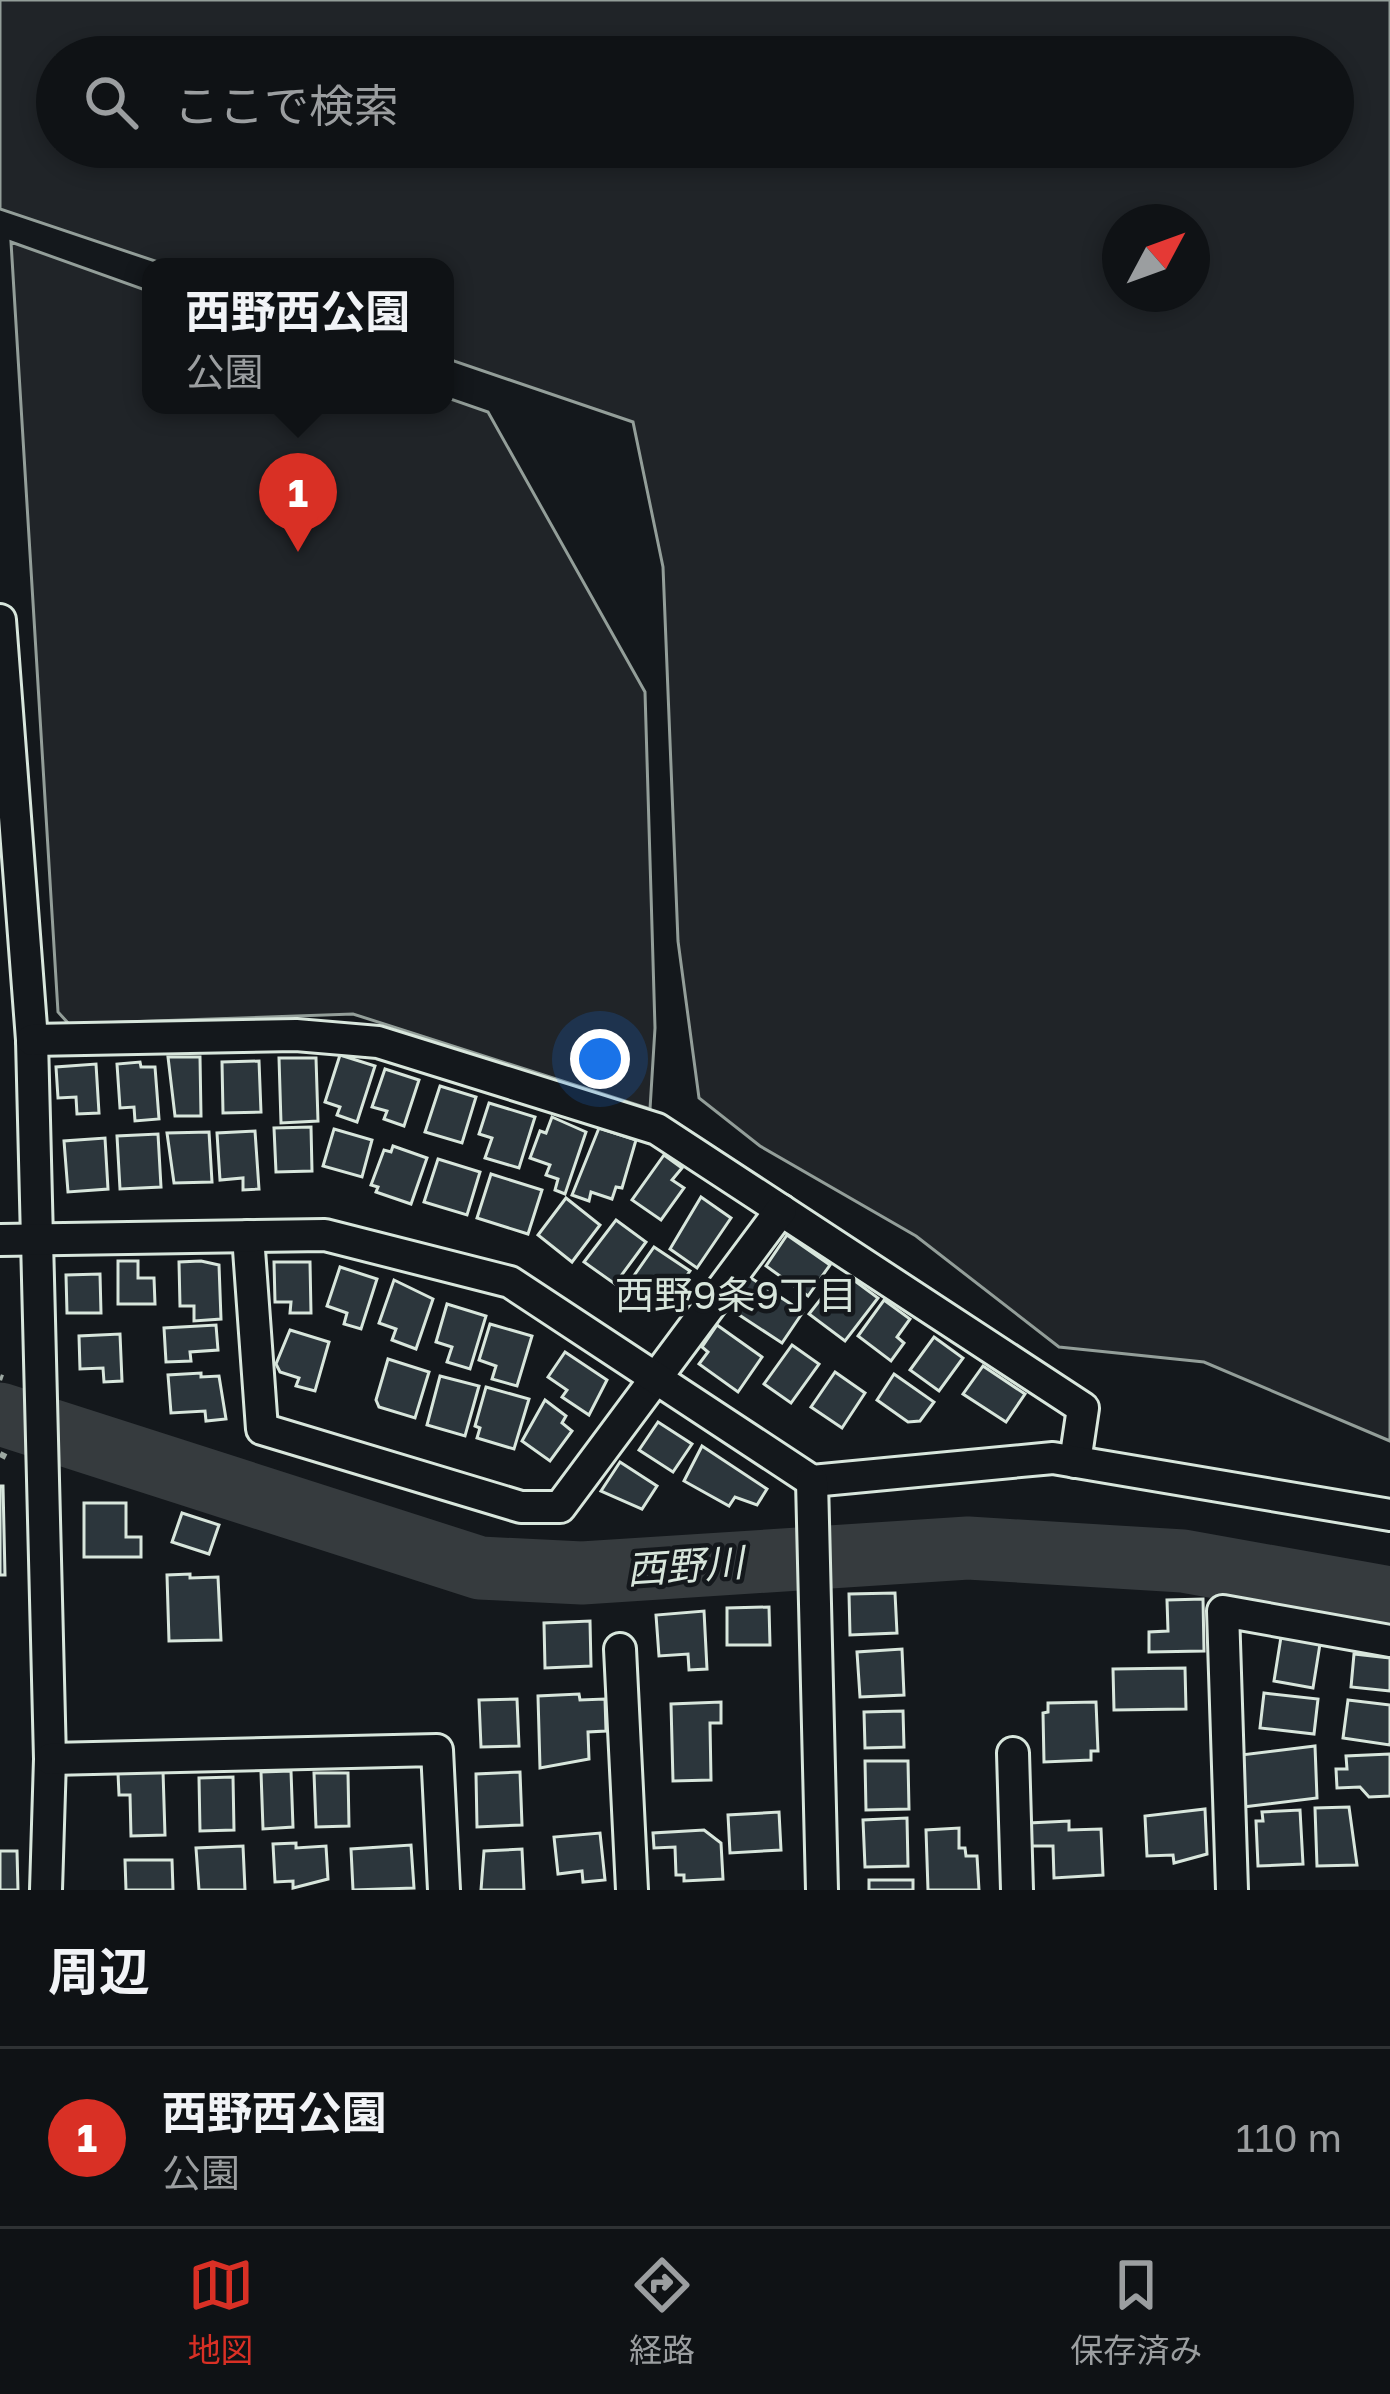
<!DOCTYPE html>
<html lang="ja">
<head>
<meta charset="utf-8">
<style>
  body { margin:0; font-family:"Golos Text","Noto Sans JP",sans-serif; background:#1d2022; color:#f1f3f6 }
  .compass { position:absolute; left:1102px; top:204px; width:108px; height:108px; border-radius:50%; background:#0f1215; box-shadow:0 6px 18px #0003; rotate:49deg }
  .you { position:absolute; left:600px; top:1059px; width:42px; height:42px; margin:-30px; border:9px solid #fff; border-radius:50%; background:#1a73e8; box-shadow:0 0 0 18px #1a73e833 }
  .badge { display:grid; place-items:center; width:78px; height:78px; border-radius:50%; background:#d93025; color:#fff; font-size:39px; font-weight:700 }
  .pin { position:absolute; translate:-50% -99px; filter:drop-shadow(0 3px 6px #0008) }
  .pin::after { content:''; position:absolute; top:63px; width:42px; height:36px; background:inherit; clip-path:polygon(0 0,100% 0,50% 100%) }
  .popup { position:absolute; left:142px; top:258px; width:312px; height:156px; box-sizing:border-box; display:grid; place-content:center; border-radius:24px; background:#0f1215; filter:drop-shadow(0 3px 9px #0005); font-size:39px; white-space:nowrap; color:#9b9ea0 }
  .popup b { font-size:45px; color:#f1f3f6 }
  .popup::after { content:''; position:absolute; left:50%; top:100%; margin-left:-24px; border:24px solid transparent; border-top-color:#0f1215 }
  .list { margin:0; padding:0; list-style:none }
  h2 { display:flex; justify-content:space-between; align-items:center; height:156px; margin:0; padding:0 48px; font-size:51px }
  h2 small { font-size:39px; font-weight:400; color:#9b9ea0 }
  .list li { display:grid; grid-template-columns:78px 1fr auto; gap:36px; align-items:center; box-sizing:border-box; height:180px; padding:0 48px; border-top:3px solid #2f3234 }
  .list b { display:block; font-size:45px; white-space:nowrap }
  .list p { margin:0; font-size:39px; white-space:nowrap; color:#9b9ea0 }
  .list em { font-size:39px; font-style:normal; color:#9b9ea0 }
  .icon { flex:none; width:66px; height:66px; fill:none; stroke:currentColor; stroke-width:2; stroke-linecap:round; stroke-linejoin:round }
  .map { position:relative; flex:none; width:1390px; height:1890px; overflow:hidden }
  .search { position:absolute; background:#0f1215; box-shadow:0 6px 18px #0003; left:36px; right:36px; top:36px; height:132px; display:flex; align-items:center; gap:30px; box-sizing:border-box; padding:0 42px; border-radius:66px; color:#9b9ea0; font-size:45px }
  .sheet { height:336px; background:#0f1215 }
  nav { display:flex; justify-content:space-around; align-items:center; box-sizing:border-box; height:168px; border-top:3px solid #2f3234; background:#0f1215; font-size:33px; color:#9b9ea0 }
  nav a { display:grid; justify-items:center; gap:6px }
  nav .on { color:#d93025 }
  .map>svg:first-child { display:block }
</style>
</head>
<body>
<div class="map">
<svg width="1390" height="1890" viewBox="0 0 1390 1890">
  <rect width="100%" height="100%" fill="#14181c"/>
  <!-- green -->
  <g fill="#202428" stroke="#939e99" stroke-width="3" fill-rule="evenodd">
    <path d="M0,0H1390V1441L1204,1362L1059,1347L916,1236L760,1146L699,1098L678,941L663,567L633,422L445,358V267H173L0,209ZM57,57H1333V147H57ZM1120,222H1192V294H1120Z"/>
    <polygon points="11,242 151,292 151,405 445,405 445,397 488,412 645,692 655,1028 650,1109 353,1014 69,1024 58,1012"/>
  </g>
  <g fill="none" stroke-linecap="round" stroke-linejoin="round">
    <!-- river -->
    <polyline stroke="#363b3e" stroke-width="63" points="0,1414 480,1568 582,1573 968,1548 1183,1561 1390,1598"/>
  </g>
  <!-- building -->
  <g fill="#2c363c" stroke="#d8e6dc" stroke-width="3">
    <polygon points="340,1055 375,1066 357,1122 337,1115 340,1107 325,1102"/>
    <polygon points="168,1057 200,1057 201,1116 175,1116"/>
    <polygon points="279,1058 316,1058 318,1121 281,1123"/>
    <polygon points="259,1061 261,1112 223,1113 222,1062"/>
    <polygon points="140,1062 141,1067 155,1067 159,1119 135,1121 134,1107 120,1108 117,1064"/>
    <polygon points="96,1064 99,1113 77,1114 76,1097 58,1098 56,1067"/>
    <polygon points="385,1069 419,1080 404,1126 384,1119 387,1111 372,1107"/>
    <polygon points="440,1086 476,1097 462,1143 425,1132"/>
    <polygon points="489,1103 535,1117 519,1168 485,1158 492,1138 479,1134"/>
    <polygon points="552,1117 586,1132 565,1194 555,1190 558,1179 546,1175 550,1165 530,1158 540,1131 546,1133"/>
    <polygon points="311,1127 312,1171 276,1172 274,1128"/>
    <polygon points="599,1128 636,1140 622,1188 616,1187 612,1199 591,1192 589,1201 572,1195"/>
    <polygon points="334,1129 372,1140 362,1177 323,1166"/>
    <polygon points="255,1131 259,1189 243,1190 243,1178 220,1180 217,1133"/>
    <polygon points="209,1132 212,1182 174,1183 167,1133"/>
    <polygon points="158,1134 161,1187 120,1189 117,1136"/>
    <polygon points="105,1138 108,1189 68,1192 64,1141"/>
    <polygon points="393,1146 427,1158 411,1204 376,1192 378,1187 371,1185 384,1150 391,1152"/>
    <polygon points="664,1155 682,1168 672,1180 684,1188 661,1220 632,1200"/>
    <polygon points="438,1159 480,1172 467,1215 424,1202"/>
    <polygon points="491,1174 542,1190 528,1234 477,1218"/>
    <polygon points="701,1197 731,1218 697,1268 670,1249"/>
    <polygon points="566,1198 600,1225 572,1262 538,1235"/>
    <polygon points="616,1220 646,1242 615,1284 584,1262"/>
    <polygon points="787,1235 830,1265 808,1296 766,1266"/>
    <polygon points="654,1247 690,1271 669,1301 633,1277"/>
    <polygon points="118,1261 138,1261 138,1278 154,1278 155,1304 118,1304"/>
    <polygon points="201,1261 219,1265 221,1319 194,1321 194,1306 180,1306 179,1262"/>
    <polygon points="274,1262 310,1262 311,1313 290,1313 291,1302 275,1302"/>
    <polygon points="340,1267 377,1279 361,1329 344,1324 347,1313 327,1306"/>
    <polygon points="100,1274 101,1313 67,1313 66,1275"/>
    <polygon points="745,1274 803,1312 782,1343 724,1305"/>
    <polygon points="394,1280 433,1299 416,1349 392,1340 396,1329 379,1323"/>
    <polygon points="855,1281 878,1298 845,1341 809,1314 827,1291 834,1296 845,1283 850,1287"/>
    <polygon points="884,1300 910,1319 897,1337 904,1343 891,1361 858,1336"/>
    <polygon points="447,1304 486,1316 470,1369 447,1362 452,1347 436,1342"/>
    <polygon points="490,1324 532,1336 517,1386 492,1379 496,1366 479,1360"/>
    <polygon points="216,1325 218,1350 190,1352 191,1361 166,1362 164,1328"/>
    <polygon points="717,1325 762,1357 738,1392 699,1364 708,1352 702,1347"/>
    <polygon points="290,1330 329,1342 315,1391 296,1386 299,1378 280,1372 276,1364"/>
    <polygon points="120,1334 122,1381 104,1382 103,1368 80,1369 79,1336"/>
    <polygon points="934,1337 963,1358 939,1391 910,1370"/>
    <polygon points="792,1345 819,1364 791,1403 764,1384"/>
    <polygon points="565,1352 607,1380 589,1415 562,1397 567,1390 548,1377"/>
    <polygon points="388,1359 429,1372 415,1418 379,1407 376,1400"/>
    <polygon points="983,1366 1025,1394 1006,1422 963,1394"/>
    <polygon points="835,1372 865,1393 842,1428 811,1407"/>
    <polygon points="201,1373 201,1377 219,1376 226,1419 206,1421 205,1411 171,1413 168,1375"/>
    <polygon points="894,1374 934,1402 920,1421 908,1422 877,1400"/>
    <polygon points="440,1376 479,1386 465,1436 427,1425"/>
    <polygon points="486,1387 529,1399 514,1449 477,1438 480,1428 475,1426"/>
    <polygon points="545,1400 566,1416 562,1423 572,1431 550,1461 522,1441"/>
    <polygon points="658,1422 692,1444 673,1472 639,1450"/>
    <polygon points="702,1446 767,1489 757,1505 735,1497 729,1506 684,1481"/>
    <polygon points="620,1462 657,1486 642,1509 601,1491"/>
    <polygon points="0,1486 3,1486 5,1575 0,1575"/>
    <polygon points="84,1503 126,1503 126,1537 141,1537 141,1557 84,1557"/>
    <polygon points="182,1513 219,1525 209,1554 172,1542"/>
    <polygon points="190,1574 190,1578 218,1577 221,1640 169,1641 167,1575"/>
    <polygon points="895,1593 897,1633 850,1635 849,1594"/>
    <polygon points="1203,1599 1204,1651 1149,1652 1149,1632 1168,1631 1167,1600"/>
    <polygon points="769,1607 770,1645 727,1645 727,1608"/>
    <polygon points="704,1611 707,1669 689,1670 688,1654 659,1656 656,1615"/>
    <polygon points="590,1621 591,1666 545,1668 544,1623"/>
    <polygon points="1281,1637 1320,1644 1313,1688 1274,1681"/>
    <polygon points="902,1649 904,1695 860,1697 857,1652"/>
    <polygon points="1354,1654 1390,1658 1390,1691 1351,1687"/>
    <polygon points="1185,1668 1186,1709 1114,1710 1113,1669"/>
    <polygon points="1264,1693 1318,1699 1314,1734 1260,1728"/>
    <polygon points="579,1694 580,1700 605,1699 606,1731 588,1732 589,1759 540,1768 538,1696"/>
    <polygon points="517,1699 519,1746 481,1747 479,1700"/>
    <polygon points="1348,1700 1390,1705 1390,1745 1343,1738"/>
    <polygon points="721,1702 721,1723 710,1723 711,1780 673,1781 671,1704"/>
    <polygon points="1096,1702 1098,1751 1091,1751 1091,1760 1044,1762 1043,1713 1048,1712 1048,1703"/>
    <polygon points="903,1711 904,1747 865,1748 864,1712"/>
    <polygon points="1315,1746 1317,1798 1243,1807 1241,1755"/>
    <polygon points="1390,1754 1390,1796 1369,1797 1360,1787 1337,1788 1336,1769 1347,1769 1346,1756"/>
    <polygon points="865,1761 908,1761 909,1809 866,1810"/>
    <polygon points="163,1771 165,1835 131,1836 130,1795 119,1795 118,1773"/>
    <polygon points="291,1771 293,1827 263,1829 261,1772"/>
    <polygon points="520,1772 522,1825 477,1827 476,1774"/>
    <polygon points="314,1773 348,1773 349,1826 316,1827"/>
    <polygon points="233,1777 234,1830 200,1831 199,1778"/>
    <polygon points="1349,1807 1357,1865 1317,1866 1315,1808"/>
    <polygon points="1205,1809 1207,1854 1174,1863 1173,1855 1147,1856 1145,1816"/>
    <polygon points="1300,1810 1303,1864 1258,1866 1256,1821 1263,1821 1262,1812"/>
    <polygon points="779,1812 781,1850 730,1853 728,1815"/>
    <polygon points="907,1818 908,1866 865,1867 863,1820"/>
    <polygon points="1069,1821 1069,1830 1101,1829 1103,1875 1054,1878 1053,1846 1031,1846 1029,1823"/>
    <polygon points="959,1828 959,1848 965,1848 966,1856 977,1856 979,1890 928,1890 926,1830"/>
    <polygon points="704,1830 721,1843 723,1879 684,1881 684,1875 676,1875 675,1847 654,1848 653,1833"/>
    <polygon points="600,1833 605,1880 583,1882 582,1871 558,1874 554,1837"/>
    <polygon points="296,1843 296,1848 326,1846 328,1879 293,1888 293,1881 275,1882 273,1844"/>
    <polygon points="411,1845 414,1888 353,1890 351,1849"/>
    <polygon points="243,1846 245,1890 199,1890 196,1848"/>
    <polygon points="522,1849 524,1890 481,1890 484,1851"/>
    <polygon points="0,1851 17,1851 18,1890 0,1890"/>
    <polygon points="125,1860 172,1860 173,1890 126,1890"/>
    <rect x="869" y="1880" width="44" height="10"/>
  </g>
  <g fill="none" stroke-linecap="round" stroke-linejoin="round">
    <!-- minor casing -->
    <g stroke="#d8e6dc" stroke-width="36">
      <g id="minor">
        <polyline points="0,620 32,1040 50,1759 46,1890"/>
        <polyline points="32,1040 296,1035 378,1042 657,1129 1083,1408 1075,1462"/>
        <polyline points="248,1236 262,1429 521,1507 560,1507 781,1210"/>
        <polyline points="0,1240 325,1235 510,1282 812,1481 1053,1458 1390,1515"/>
        <polyline points="812,1481 822,1890"/>
        <polyline points="620,1649 632,1890"/>
        <polyline points="1013,1753 1017,1890"/>
        <polyline points="50,1759 437,1750 444,1890"/>
        <polyline points="1232,1890 1223,1611 1390,1641"/>
      </g>
    </g>
    <!-- path -->
    <g stroke="#9da8a2" stroke-width="6" stroke-dasharray="9 6" stroke-linecap="butt">
      <polyline points="0,1377 3,1378"/>
      <polyline points="0,1454 6,1457"/>
    </g>
    <!-- minor -->
    <use href="#minor" stroke="#14181c" stroke-width="30"/>
  </g>
  <g text-anchor="middle" stroke-width="9" stroke-linejoin="round" paint-order="stroke">
    <!-- neighbourhood labels -->
    <g font-size="39" fill="#d8e6dc" stroke="#14181c">
      <text x="736" y="1309">西野9条9丁目</text>
    </g>
    <!-- water labels -->
    <g font-size="39" font-style="italic" fill="#d8e6dc" stroke="#14181c">
      <text transform="translate(685 1566) rotate(-4)" y="14">西野川</text>
    </g>
  </g>
</svg>
<svg class="compass" viewBox="-18 -18 36 36"><path d="M0-13l5 13h-10z" fill="#e53935"/><path d="M0 13l5-13h-10z" fill="#9b9ea0"/></svg>
<div class="you"></div>
<div class="pin badge" style="left:298px;top:552px">1</div>
<div class="popup"><b>西野西公園</b>公園</div>
<div class="search"><svg class="icon" aria-label="search" viewBox="0 0 24 24"><circle cx="10" cy="10" r="6"/><path d="M15 15l6 6"/></svg>ここで検索</div>
</div>
<section class="sheet">
<h2>周辺<small></small></h2>
<ul class="list">
<li><span class="badge">1</span><div><b>西野西公園</b><p>公園</p></div><em>110 m</em></li>
</ul>
</section>
<nav>
<a class="on"><svg class="icon" aria-label="map" viewBox="0 0 24 24"><path d="M3 6l6-2 6 2 6-2v14l-6 2-6-2-6 2zM9 4v14M15 6v14"/></svg>地図</a>
<a><svg class="icon" aria-label="directions" viewBox="0 0 24 24"><path d="M12 3l9 9-9 9-9-9zM9 14v-3h6M13 9l2 2-2 2"/></svg>経路</a>
<a><svg class="icon" aria-label="saved" viewBox="0 0 24 24"><path d="M7 4h10v16l-5-4-5 4z"/></svg>保存済み</a>
</nav>
</body>
</html>
